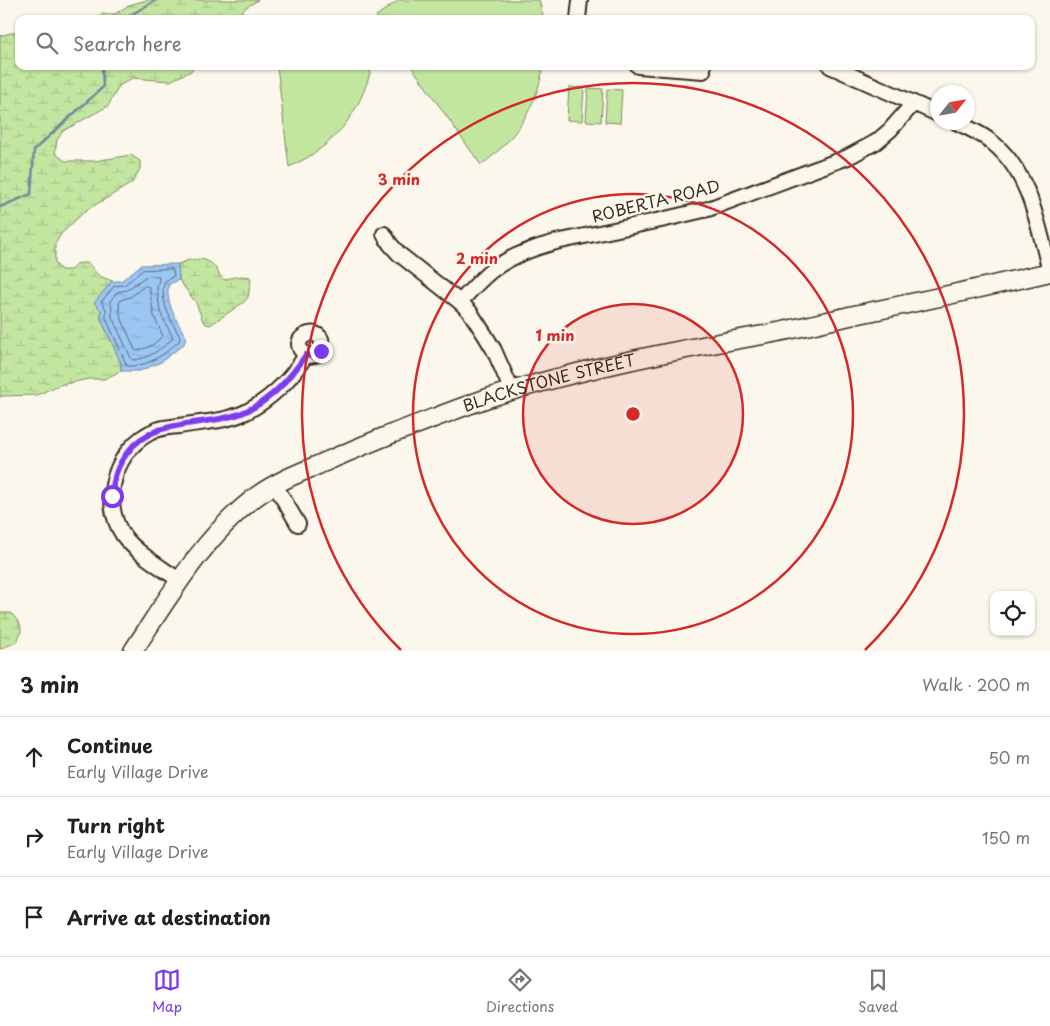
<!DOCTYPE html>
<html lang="en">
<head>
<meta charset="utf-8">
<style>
  body { margin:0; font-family:"Playpen Sans",sans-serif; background:#f2f2f2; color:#202124 }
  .controls { position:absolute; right:15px; bottom:15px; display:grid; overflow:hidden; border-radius:10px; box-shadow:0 1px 4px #0004 }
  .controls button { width:45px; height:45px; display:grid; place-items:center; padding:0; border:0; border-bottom:1px solid #e0e0e0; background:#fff; color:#202124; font:25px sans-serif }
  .compass { position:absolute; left:930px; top:85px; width:45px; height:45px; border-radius:50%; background:#fff; box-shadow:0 1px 4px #0004; rotate:59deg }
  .stop { position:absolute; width:15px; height:15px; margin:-11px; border:4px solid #7c3aed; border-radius:50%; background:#fff }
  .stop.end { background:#7c3aed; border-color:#fff; box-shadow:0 1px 5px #0008 }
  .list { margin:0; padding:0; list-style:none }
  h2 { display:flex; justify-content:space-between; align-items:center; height:65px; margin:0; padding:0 20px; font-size:21px }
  h2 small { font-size:16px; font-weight:400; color:#757577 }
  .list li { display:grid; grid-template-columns:32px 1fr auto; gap:15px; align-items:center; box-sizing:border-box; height:80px; padding:0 20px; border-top:1px solid #e0e0e0 }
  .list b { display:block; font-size:19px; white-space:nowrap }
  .list p { margin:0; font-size:16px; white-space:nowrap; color:#757577 }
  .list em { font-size:16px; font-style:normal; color:#757577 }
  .icon { flex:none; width:28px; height:28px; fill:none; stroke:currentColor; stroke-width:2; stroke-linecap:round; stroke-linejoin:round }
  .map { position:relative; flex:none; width:1050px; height:651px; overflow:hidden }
  .search { position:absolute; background:#fff; box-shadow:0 1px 4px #0004; left:15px; right:15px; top:15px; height:55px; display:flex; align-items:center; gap:12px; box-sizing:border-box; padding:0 18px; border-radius:10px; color:#757577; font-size:19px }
  .sheet { height:305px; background:#fff }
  nav { display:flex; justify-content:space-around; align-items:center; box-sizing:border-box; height:70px; border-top:1px solid #e0e0e0; background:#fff; font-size:14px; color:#757577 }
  nav a { display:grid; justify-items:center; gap:2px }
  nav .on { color:#7c3aed }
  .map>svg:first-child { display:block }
</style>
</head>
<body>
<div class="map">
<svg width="1050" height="651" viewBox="0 0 1050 651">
  <defs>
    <pattern id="wetland-marsh" width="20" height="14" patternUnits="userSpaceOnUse" patternTransform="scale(1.25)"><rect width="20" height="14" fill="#c2e6a0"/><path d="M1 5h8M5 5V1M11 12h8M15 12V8" fill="none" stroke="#a8c589"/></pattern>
    <pattern id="water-ripples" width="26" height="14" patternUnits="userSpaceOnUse" patternTransform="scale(1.25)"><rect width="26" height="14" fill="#9ac6f4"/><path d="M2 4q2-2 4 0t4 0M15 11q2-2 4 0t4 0" fill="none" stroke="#86aad1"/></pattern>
  </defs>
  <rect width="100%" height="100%" fill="#fbf7ec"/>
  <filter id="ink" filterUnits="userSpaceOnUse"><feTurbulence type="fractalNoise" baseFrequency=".02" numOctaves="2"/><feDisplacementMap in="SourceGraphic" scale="10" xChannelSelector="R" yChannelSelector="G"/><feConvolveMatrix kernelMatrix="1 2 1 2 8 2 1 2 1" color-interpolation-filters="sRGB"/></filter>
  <g filter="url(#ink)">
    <!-- wetland -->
    <g fill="url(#wetland-marsh)" stroke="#7e885f">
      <polygon points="147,0 258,0 245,8 237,19 96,19 103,14 115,14 129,5"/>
      <path d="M11,33H19V66H194L191,71L170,81L132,78L119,86L108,106L63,131L57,140L55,153L65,161H95L131,155L140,161V169L132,183L85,211L61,234L55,244V263L61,270H71L76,264C94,260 88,268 100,276C103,278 108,279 112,281L95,303L101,310V319L121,363V371L104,379H89L59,385L37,395L3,396L0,397V36Z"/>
      <path d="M201,259C218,263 214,270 224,280C233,277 241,275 250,277L251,280L248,297L244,302L210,325L206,324L203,321L196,303L179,280L178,264L189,260Z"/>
      <path d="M0,613H11C22,626 24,626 17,642L0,649Z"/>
    </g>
    <!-- garden -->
    <g fill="#c2e6a0" stroke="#7e885f">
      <polygon points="399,0 539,0 544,19 378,19 376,16"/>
      <path d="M277,66H372C360,114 334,147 289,167Z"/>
      <path d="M411,66H543C537,108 514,141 481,165Z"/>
      <polygon points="569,87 584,88 582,121 567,120"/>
      <polygon points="588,88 603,89 601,122 586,121"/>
      <polygon points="607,89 622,90 620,123 605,122"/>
    </g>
    <!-- water -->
    <path fill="url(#water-ripples)" stroke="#74889e" d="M178,264L179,280L169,284C164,301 178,323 186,337L184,344L161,362L140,371H121V363L101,319V310L94,303L112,281H121L141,265Z"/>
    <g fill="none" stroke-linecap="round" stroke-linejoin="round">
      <!-- shore -->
      <g stroke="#616874" stroke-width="1">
        <path d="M172,269L173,271L174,276L165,281C158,299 172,322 180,337L179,341C165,354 148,367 127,366L106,318V309L102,303V301L114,286L124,285L143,270Z"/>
        <path d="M158,276L159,279L157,288L160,312L173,338C163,348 147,360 132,360L112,317V309L110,301L117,292L127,290L145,277Z"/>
        <polygon points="145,286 147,286 149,287 154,316 163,336 151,346 137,351 135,350 120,315 119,303 121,300 130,297"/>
      </g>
      <!-- stream -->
      <g stroke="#74889e" stroke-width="2.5">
        <polyline points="124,19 156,0"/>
        <polyline points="0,207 31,194 34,150 103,87 102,66"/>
      </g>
      <!-- minor casing -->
      <g stroke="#3b2a1e" stroke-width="18">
        <g id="minor">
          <polyline points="578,19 580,0"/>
          <polyline points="638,66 703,71 703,66"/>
          <polyline points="830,66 938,114"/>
          <path d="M956,122C969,128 982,134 993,143C1031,174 1038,227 1050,271"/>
          <polyline points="384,234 390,244 399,254 460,302 470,312 485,335 494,350 512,391"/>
          <path d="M460,302C470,291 480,280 491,271C510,256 533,248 556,242L661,220L708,209L848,157L876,142L890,130L913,104"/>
          <polyline points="275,485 298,524"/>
          <path d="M179,580C162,568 135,552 123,535C99,499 116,446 156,430C164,427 171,427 179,426C201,422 225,422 246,412C271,399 291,379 306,355C314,357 323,354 322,344C321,322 284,339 306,355"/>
        </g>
      </g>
      <!-- major casing -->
      <g stroke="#3b2a1e" stroke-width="21">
        <g id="major">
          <path id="s1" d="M133,651C169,597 202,539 254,498C274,483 296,474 318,465C343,454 369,443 394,433C427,421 458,408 491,397C580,369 671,351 763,335C795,329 827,321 859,314C923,301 986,287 1050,272"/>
        </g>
      </g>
      <!-- minor -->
      <use href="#minor" stroke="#fbf7ec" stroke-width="14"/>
      <!-- major -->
      <use href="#major" stroke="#fbf7ec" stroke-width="18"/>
    </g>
  </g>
  <g fill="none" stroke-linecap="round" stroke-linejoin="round" filter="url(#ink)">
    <!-- route -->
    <path stroke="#7c3aed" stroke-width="6" d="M112,496C114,477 116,468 127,453C154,416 204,428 242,413C269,402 290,379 306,355C312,357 317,356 321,351"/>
  </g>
  <!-- distance rings -->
  <circle cx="633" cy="414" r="110" fill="#d62828" fill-opacity=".12"/>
  <g fill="none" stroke="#d62828" stroke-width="2.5">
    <circle cx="633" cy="414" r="110"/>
    <circle cx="633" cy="414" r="220"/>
    <path d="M401 650A331 331 0 1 1 865 650"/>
  </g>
  <g text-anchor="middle" stroke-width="5" stroke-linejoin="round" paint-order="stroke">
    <!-- street labels -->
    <g font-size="16" fill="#3b2a1e" stroke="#fbf7ec">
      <text transform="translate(656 201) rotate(-14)" y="6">ROBERTA ROAD</text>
      <text dy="6" stroke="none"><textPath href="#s1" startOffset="514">BLACKSTONE STREET</textPath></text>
    </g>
  </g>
  <circle cx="633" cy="414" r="8" fill="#d62828" stroke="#fbf7ec" stroke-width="2.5"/>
  <g font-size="15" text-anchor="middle" font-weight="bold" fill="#d62828" stroke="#fbf7ec" stroke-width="5" stroke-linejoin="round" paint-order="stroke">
    <text x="399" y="185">3 min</text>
    <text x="477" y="264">2 min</text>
    <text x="555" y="341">1 min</text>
  </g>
</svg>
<div class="controls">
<button><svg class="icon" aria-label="locate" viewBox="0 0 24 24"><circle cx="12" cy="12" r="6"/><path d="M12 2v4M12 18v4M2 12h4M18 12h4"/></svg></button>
</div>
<svg class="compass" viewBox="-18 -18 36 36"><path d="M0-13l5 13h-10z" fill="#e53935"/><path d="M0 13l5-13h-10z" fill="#757577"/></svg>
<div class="stop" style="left:112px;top:496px"></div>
<div class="stop end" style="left:321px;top:351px"></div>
<div class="search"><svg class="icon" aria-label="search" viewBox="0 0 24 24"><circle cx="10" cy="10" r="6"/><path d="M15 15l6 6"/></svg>Search here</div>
</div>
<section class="sheet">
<h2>3 min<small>Walk · 200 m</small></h2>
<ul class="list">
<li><svg class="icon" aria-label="ahead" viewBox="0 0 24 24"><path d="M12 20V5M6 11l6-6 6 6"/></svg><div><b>Continue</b><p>Early Village Drive</p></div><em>50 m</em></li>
<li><svg class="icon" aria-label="right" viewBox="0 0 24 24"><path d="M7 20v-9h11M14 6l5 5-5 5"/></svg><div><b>Turn right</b><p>Early Village Drive</p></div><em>150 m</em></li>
<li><svg class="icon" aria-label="arrive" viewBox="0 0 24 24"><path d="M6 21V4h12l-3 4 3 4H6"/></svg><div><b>Arrive at destination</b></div></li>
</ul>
</section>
<nav>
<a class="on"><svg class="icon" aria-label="map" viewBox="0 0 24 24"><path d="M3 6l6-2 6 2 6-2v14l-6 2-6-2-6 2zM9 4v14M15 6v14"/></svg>Map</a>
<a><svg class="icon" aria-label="directions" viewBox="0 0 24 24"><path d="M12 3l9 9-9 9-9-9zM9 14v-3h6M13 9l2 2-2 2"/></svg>Directions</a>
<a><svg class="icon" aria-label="saved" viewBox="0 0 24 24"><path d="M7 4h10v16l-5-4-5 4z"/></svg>Saved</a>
</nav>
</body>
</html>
